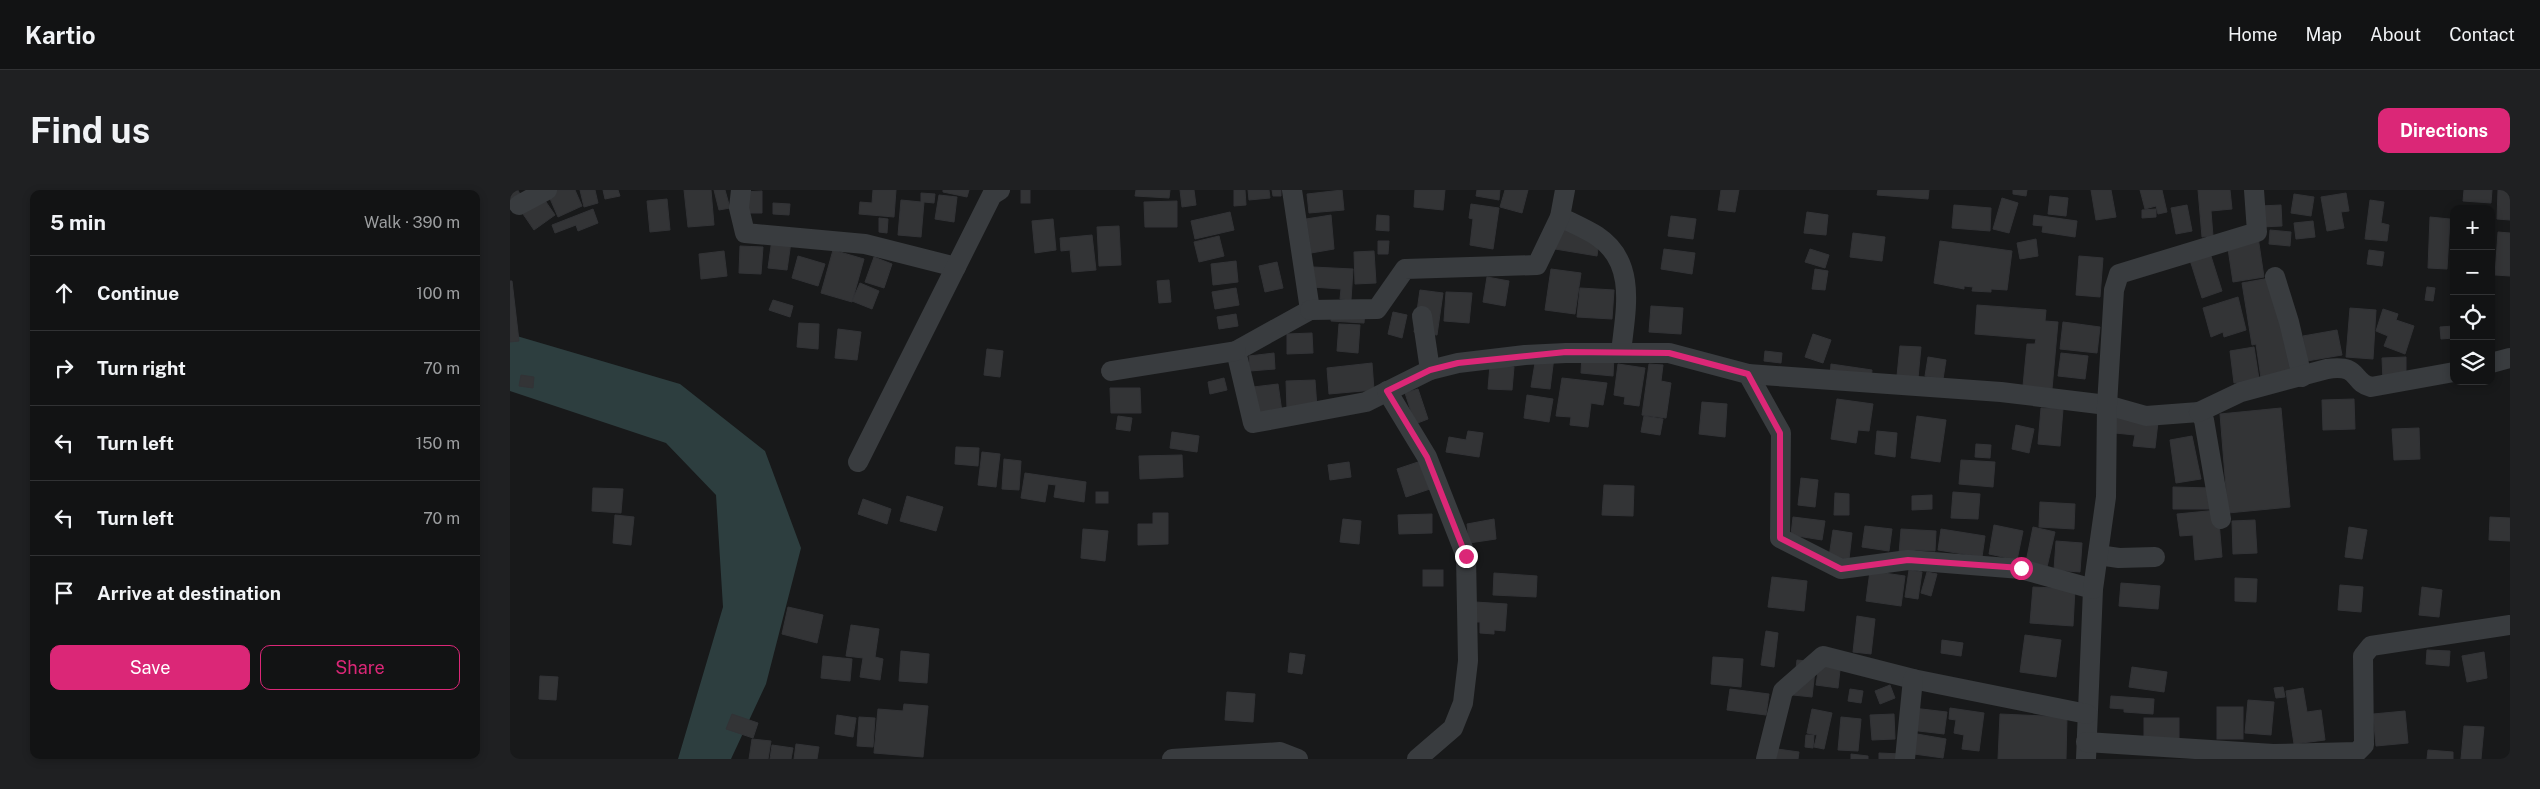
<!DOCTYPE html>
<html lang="en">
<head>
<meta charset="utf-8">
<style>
  body { margin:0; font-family:"Public Sans",sans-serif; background:#1f2022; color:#f1f3f6 }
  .controls { position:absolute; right:15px; top:15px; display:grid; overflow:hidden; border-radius:10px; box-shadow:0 2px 8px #0003 }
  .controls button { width:45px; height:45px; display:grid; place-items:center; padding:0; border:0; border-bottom:1px solid #313234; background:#121314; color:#f1f3f6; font:25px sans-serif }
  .stop { position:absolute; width:15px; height:15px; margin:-11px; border:4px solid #db2777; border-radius:50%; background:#fff }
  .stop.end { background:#db2777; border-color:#fff; box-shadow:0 1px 5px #0008 }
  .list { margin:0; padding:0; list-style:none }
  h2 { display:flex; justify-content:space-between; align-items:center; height:65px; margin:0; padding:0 20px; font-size:21px }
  h2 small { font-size:16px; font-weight:400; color:#9c9ea0 }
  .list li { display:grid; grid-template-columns:32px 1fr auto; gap:15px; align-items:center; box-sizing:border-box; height:75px; padding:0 20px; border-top:1px solid #313234 }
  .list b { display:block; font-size:19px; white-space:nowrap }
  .list em { font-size:16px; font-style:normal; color:#9c9ea0 }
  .actions { display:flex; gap:10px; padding:15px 20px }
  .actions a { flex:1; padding:11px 0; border:1px solid #db2777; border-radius:10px; text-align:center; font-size:18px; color:#db2777 }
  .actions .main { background:#db2777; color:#fff }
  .icon { flex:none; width:28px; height:28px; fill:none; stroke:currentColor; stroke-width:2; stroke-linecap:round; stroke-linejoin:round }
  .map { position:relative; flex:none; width:2000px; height:569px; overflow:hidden; border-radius:10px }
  header { display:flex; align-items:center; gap:30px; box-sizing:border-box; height:70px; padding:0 25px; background:#121314; border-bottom:1px solid #313234 }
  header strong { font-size:24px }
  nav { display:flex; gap:28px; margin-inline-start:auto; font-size:18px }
  .intro { display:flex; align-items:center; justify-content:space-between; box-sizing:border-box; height:120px; padding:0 30px }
  h1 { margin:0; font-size:35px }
  .button { padding:12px 22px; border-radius:10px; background:#db2777; color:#fff; font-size:18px; font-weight:700 }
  main { display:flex; gap:30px; padding:0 30px }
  aside { flex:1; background:#121314; border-radius:10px; box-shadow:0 2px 8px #0003 }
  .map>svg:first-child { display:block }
</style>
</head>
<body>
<header>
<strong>Kartio</strong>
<nav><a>Home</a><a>Map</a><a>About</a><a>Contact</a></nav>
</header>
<div class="intro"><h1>Find us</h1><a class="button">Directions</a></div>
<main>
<aside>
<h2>5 min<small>Walk · 390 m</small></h2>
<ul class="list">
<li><svg class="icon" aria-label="ahead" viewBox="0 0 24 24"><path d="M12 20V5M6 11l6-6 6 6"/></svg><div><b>Continue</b></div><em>100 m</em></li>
<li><svg class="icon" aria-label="right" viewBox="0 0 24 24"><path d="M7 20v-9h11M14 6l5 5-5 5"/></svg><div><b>Turn right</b></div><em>70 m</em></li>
<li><svg class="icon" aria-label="left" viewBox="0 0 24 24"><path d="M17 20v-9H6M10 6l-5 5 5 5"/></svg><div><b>Turn left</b></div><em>150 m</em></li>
<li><svg class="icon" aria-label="left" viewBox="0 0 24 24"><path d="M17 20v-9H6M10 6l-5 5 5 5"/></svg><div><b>Turn left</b></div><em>70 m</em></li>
<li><svg class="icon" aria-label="arrive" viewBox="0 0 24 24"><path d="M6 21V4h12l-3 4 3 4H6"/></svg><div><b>Arrive at destination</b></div></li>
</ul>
<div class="actions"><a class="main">Save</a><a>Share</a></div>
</aside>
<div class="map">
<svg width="2000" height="569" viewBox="0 0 2000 569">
  <rect width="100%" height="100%" fill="#18191a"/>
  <!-- water -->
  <polygon fill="#2d3e3f" points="0,144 170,194 255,261 291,358 256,494 221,569 168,569 213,417 206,305 156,253 0,201"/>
  <!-- building -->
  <g fill="#333436" stroke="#323336">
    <polygon points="0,0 8,0 11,7 0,11"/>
    <polygon points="47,0 65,0 72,16 48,27 38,4"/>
    <polygon points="70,0 85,0 88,13 74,17"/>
    <polygon points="93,0 108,0 110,6 95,9"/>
    <polygon points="174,0 201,0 204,35 178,37"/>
    <polygon points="204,0 215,0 220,18 209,20"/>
    <polygon points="363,0 386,0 384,27 349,24 350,12 362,13"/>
    <polygon points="433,0 459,0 457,7 433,2"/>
    <rect x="511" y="0" width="9" height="13"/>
    <polygon points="626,0 660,0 659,8 625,6"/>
    <polygon points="670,0 684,0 686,15 672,17"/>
    <polygon points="724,0 735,0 736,15 724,16"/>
    <polygon points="738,0 759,0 760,8 739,10"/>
    <polygon points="762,0 771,0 771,6 763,6"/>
    <polygon points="832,0 834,20 799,23 797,4"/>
    <polygon points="905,0 935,0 933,20 904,17"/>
    <polygon points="967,0 990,0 989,10 966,6"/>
    <polygon points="995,0 1018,0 1012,23 990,17"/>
    <polygon points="1211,0 1229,0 1225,22 1208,20"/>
    <polygon points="1368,0 1419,0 1418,9 1367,5"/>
    <polygon points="1503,0 1517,0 1516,6 1503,4"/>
    <polygon points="1581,0 1601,0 1606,27 1586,30"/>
    <polygon points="1630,0 1652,0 1657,22 1648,24 1646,16 1635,19"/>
    <polygon points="1688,0 1720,0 1722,19 1701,21 1703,46 1692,47"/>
    <polygon points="1954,0 1982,0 1981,13 1953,11"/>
    <polygon points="1988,0 2000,0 2000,30 1987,29"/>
    <polygon points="252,1 252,23 233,23 233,2"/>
    <polygon points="411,3 425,4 424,13 414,12 411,47 388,45 391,10 411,12"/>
    <polygon points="1836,3 1839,21 1831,22 1834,38 1817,41 1811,7"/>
    <polygon points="1784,4 1804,7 1801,26 1781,23"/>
    <polygon points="429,5 447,7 444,32 425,29"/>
    <polygon points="1540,6 1558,8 1556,26 1538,24"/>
    <polygon points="1492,8 1508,13 1499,43 1483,39"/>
    <polygon points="34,9 45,25 24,40 13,24"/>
    <polygon points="157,9 160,40 140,42 137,11"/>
    <polygon points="1860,10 1874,12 1871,33 1879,35 1877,51 1855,49"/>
    <polygon points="667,11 667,37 635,37 634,12"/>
    <polygon points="263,13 280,14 279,25 263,24"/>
    <polygon points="961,14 989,18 983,59 960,55 963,29 959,28"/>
    <polygon points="1444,15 1481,18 1480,41 1442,38"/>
    <polygon points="1677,15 1682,41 1666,44 1661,18"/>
    <polygon points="1771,15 1772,36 1751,37 1750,16"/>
    <polygon points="83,19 88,33 68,41 66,35 45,43 42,35"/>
    <polygon points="1646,19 1646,27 1632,28 1632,20"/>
    <polygon points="720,22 724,40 685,49 681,31"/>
    <polygon points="1297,22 1318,25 1316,45 1294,43"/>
    <polygon points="821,25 824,59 801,63 796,29"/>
    <polygon points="867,25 879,26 879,41 866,40"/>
    <polygon points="1524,25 1567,31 1565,47 1532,42 1533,36 1523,35"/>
    <polygon points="1161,26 1186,29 1183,49 1158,46"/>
    <polygon points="1920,27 1940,29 1937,79 1918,78"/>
    <polygon points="369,28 378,29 377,43 369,42"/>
    <polygon points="543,29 546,60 525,63 522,31"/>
    <polygon points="1803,31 1805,47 1786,49 1784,33"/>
    <polygon points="609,36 611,75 589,76 587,37"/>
    <polygon points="1049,37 1090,44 1087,66 1045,59"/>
    <polygon points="1760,40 1781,42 1780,56 1759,54"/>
    <polygon points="1988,42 2000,43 2000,86 1985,85"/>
    <polygon points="1343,43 1375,47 1372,71 1340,67"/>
    <polygon points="582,45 586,80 562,82 560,60 551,61 550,48"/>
    <polygon points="709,46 714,66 689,72 684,52"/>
    <polygon points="1748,47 1754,87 1723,92 1717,52"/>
    <polygon points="262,49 281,52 277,80 258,78"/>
    <polygon points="1526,49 1528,66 1510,69 1507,53"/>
    <polygon points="868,51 879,51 878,64 868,64"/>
    <polygon points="1430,51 1502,61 1497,100 1481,99 1481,102 1462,101 1463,97 1454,96 1454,99 1424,93"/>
    <polygon points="230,56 253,57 251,84 229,83"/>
    <polygon points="1154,59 1185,63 1182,84 1151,79"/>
    <polygon points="1300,59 1319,65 1315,78 1295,72"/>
    <polygon points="323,60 354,69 342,112 311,103"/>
    <polygon points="1859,60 1874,62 1872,76 1857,74"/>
    <polygon points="214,61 217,86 191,89 189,64"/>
    <polygon points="864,61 866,93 845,94 844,62"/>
    <polygon points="1700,63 1712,101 1692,108 1680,70"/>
    <polygon points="288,66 315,74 308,96 282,88"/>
    <polygon points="1569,66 1593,68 1590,107 1566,105"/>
    <polygon points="364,67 382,74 374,98 355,92"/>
    <polygon points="726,71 728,92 703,95 701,74"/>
    <polygon points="767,72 773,98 755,102 749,76"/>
    <polygon points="803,77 843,79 841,110 830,109 831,99 802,97"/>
    <polygon points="1041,79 1071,83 1065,124 1035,120"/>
    <polygon points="1305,79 1318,81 1315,100 1302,99"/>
    <polygon points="977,87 999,91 995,116 973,112"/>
    <polygon points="1760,88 1781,183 1751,188 1746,154 1742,155 1732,93"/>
    <polygon points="659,90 661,112 649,113 647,91"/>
    <polygon points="0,91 2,91 9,151 0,152"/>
    <polygon points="350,93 369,101 362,119 342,111"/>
    <polygon points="1917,97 1925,98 1923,111 1915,110"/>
    <polygon points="726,98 729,115 705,119 702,102"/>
    <polygon points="1070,98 1104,100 1102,129 1067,127"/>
    <polygon points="910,100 933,103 927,145 904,142"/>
    <polygon points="936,102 962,103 959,133 934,131"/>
    <polygon points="1728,107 1736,140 1714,147 1713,142 1701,147 1693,118"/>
    <polygon points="263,110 283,116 280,127 259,120"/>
    <polygon points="1467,115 1536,120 1535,131 1548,132 1542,199 1513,196 1517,154 1525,154 1526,149 1465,144"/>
    <polygon points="1141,116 1173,118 1171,144 1139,142"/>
    <polygon points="1840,118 1866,120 1863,169 1836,167"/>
    <polygon points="822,119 855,121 854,133 821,131"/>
    <polygon points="1873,119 1888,124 1886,130 1904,136 1895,164 1874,156 1878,146 1866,141"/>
    <polygon points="883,122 897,125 892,148 878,144"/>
    <polygon points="726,124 728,136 709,139 707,127"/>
    <polygon points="1553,132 1590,137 1587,163 1550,159"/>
    <polygon points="289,133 309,134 308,159 287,157"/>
    <polygon points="829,134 850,135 848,163 827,161"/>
    <polygon points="1944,136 1944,148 1931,149 1930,137"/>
    <polygon points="328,139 351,142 347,170 325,168"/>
    <polygon points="1827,140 1832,165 1797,171 1793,146"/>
    <polygon points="802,143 803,163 777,164 777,144"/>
    <polygon points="1303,144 1321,150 1313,173 1295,167"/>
    <polygon points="1390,156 1411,157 1408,188 1387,186"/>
    <polygon points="1744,157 1749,189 1724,193 1720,161"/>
    <polygon points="477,159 493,161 490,187 474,185"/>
    <polygon points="1255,161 1272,163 1271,173 1254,171"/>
    <polygon points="764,163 765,179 740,181 739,166"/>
    <polygon points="1072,163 1104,166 1103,186 1071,183"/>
    <polygon points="1551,163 1578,166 1575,189 1548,186"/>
    <polygon points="1026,167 1044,167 1040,199 1021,197"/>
    <polygon points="1418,167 1436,170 1433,189 1415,186"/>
    <polygon points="1896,167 1896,189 1873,190 1872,168"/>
    <polygon points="862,173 864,200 819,204 817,178"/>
    <polygon points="1108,174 1135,178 1129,216 1114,214 1115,207 1104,205"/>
    <polygon points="1139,174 1153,175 1151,191 1161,193 1156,228 1132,225"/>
    <polygon points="1321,174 1362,180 1361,192 1320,186"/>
    <polygon points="980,175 1004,177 1002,200 978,199"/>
    <polygon points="11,185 24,187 23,198 9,196"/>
    <polygon points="714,188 717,200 700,204 698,192"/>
    <polygon points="1052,188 1097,193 1093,215 1081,213 1078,237 1060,235 1061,227 1046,226"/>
    <polygon points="805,190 807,218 777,219 776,191"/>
    <polygon points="768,194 772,222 747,225 743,197"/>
    <polygon points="600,198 630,198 631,223 601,223"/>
    <polygon points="908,199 918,229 905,234 895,203"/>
    <polygon points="1017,205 1043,209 1039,232 1014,228"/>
    <polygon points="1327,209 1363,214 1359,241 1348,240 1346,253 1321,249"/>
    <polygon points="1844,209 1845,239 1813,240 1812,210"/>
    <polygon points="1192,212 1217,214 1215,247 1189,244"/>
    <polygon points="1531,218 1553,219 1550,256 1528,254"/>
    <polygon points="1771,218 1780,317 1718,323 1710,224"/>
    <polygon points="608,226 622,228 620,241 606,239"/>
    <polygon points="1134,226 1153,229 1150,245 1131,242"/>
    <polygon points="1407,226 1436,230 1430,272 1401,268"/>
    <polygon points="1606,227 1648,232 1645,258 1623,256 1625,245 1605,243"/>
    <polygon points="1506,235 1524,239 1519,263 1502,259"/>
    <polygon points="1909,238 1910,269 1884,270 1882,239"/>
    <polygon points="958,241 973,243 969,267 936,262 939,247 956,250"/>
    <polygon points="1367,241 1387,243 1385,267 1365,264"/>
    <polygon points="662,242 689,246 687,262 660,258"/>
    <polygon points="1682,246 1691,289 1666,293 1660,250"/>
    <polygon points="1466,254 1481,255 1480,268 1465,267"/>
    <polygon points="446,257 469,258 468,276 445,274"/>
    <polygon points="472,262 490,264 486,297 468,295"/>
    <polygon points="672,265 673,287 630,289 629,266"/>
    <polygon points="494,269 511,271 509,300 492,299"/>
    <polygon points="1451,270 1485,272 1483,297 1449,294"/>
    <polygon points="911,271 920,299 896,307 887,279"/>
    <polygon points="839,272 841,287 820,290 818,275"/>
    <polygon points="515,283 576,292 574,312 544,307 546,295 538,294 535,312 511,308"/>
    <polygon points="1291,288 1308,290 1305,317 1288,315"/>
    <polygon points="1094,295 1124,296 1123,326 1092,325"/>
    <polygon points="1663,297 1702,298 1701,319 1663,319"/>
    <polygon points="83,298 113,299 111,323 82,321"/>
    <rect x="586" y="302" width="12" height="11"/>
    <polygon points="1443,302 1470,304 1468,329 1441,328"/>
    <polygon points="1325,303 1339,304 1339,325 1324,325"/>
    <polygon points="1422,305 1422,319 1402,320 1402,306"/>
    <polygon points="397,306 433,317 426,341 390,331"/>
    <polygon points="353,309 381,319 377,334 348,324"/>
    <polygon points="1530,312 1565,314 1564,339 1529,337"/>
    <polygon points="1708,320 1712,367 1685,370 1683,345 1670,346 1667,324"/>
    <polygon points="643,323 658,323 658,354 628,355 628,334 643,334"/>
    <polygon points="922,324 922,343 889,344 888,325"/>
    <polygon points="105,325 124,327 121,355 103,353"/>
    <polygon points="1283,327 1315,331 1312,350 1281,345"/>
    <polygon points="1980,327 2000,328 2000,351 1979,350"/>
    <polygon points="833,329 851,331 849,354 830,352"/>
    <polygon points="984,329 986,349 959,353 957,334"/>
    <polygon points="1745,330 1747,363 1723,364 1722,331"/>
    <polygon points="1484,335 1513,341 1507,370 1479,364"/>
    <polygon points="1355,336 1382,339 1379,361 1352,357"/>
    <polygon points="1523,337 1545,342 1537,377 1516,372"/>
    <polygon points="1839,337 1857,340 1852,369 1835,367"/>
    <polygon points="573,339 598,341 595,371 571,368"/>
    <polygon points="1391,339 1426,341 1425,361 1405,360 1404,365 1389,364"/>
    <polygon points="1431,339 1475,346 1472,367 1428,360"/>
    <polygon points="1323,340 1342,343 1339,369 1319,367"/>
    <polygon points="1546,351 1572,353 1570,382 1544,380"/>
    <rect x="913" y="380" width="20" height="16"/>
    <polygon points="1399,380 1412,382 1408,409 1395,407"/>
    <polygon points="1360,381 1395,386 1391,416 1356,411"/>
    <polygon points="1417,382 1427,384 1421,406 1411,403"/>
    <polygon points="984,383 1027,386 1026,407 983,405"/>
    <polygon points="1262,387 1297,391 1294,421 1258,417"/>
    <polygon points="1725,388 1747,389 1746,412 1725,411"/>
    <polygon points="1611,393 1650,396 1648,419 1609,416"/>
    <polygon points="1830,395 1853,397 1851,422 1828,420"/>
    <polygon points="1523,397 1565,399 1563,436 1520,433"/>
    <polygon points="1912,397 1932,400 1929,427 1909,425"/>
    <polygon points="965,412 997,414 995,441 984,440 984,444 970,443 970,432 963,432"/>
    <polygon points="278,417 313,425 307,453 272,444"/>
    <polygon points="1347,426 1365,429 1361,464 1343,462"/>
    <polygon points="341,435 369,439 365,467 373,469 370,490 350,487 353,468 336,466"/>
    <polygon points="1256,441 1268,443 1264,477 1251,475"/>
    <polygon points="1515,445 1551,450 1546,487 1510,482"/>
    <polygon points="1432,450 1453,453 1451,466 1431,463"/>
    <polygon points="1917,460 1940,461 1939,476 1916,474"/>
    <polygon points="391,461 419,464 417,493 389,491"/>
    <polygon points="1974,462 1977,488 1957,492 1952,466"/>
    <polygon points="780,463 795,465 792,484 778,482"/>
    <polygon points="313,466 342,469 340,491 311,488"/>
    <polygon points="1203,467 1233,469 1231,497 1201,494"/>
    <polygon points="1310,468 1331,471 1328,498 1306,495"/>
    <polygon points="1287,470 1306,472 1302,507 1283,505"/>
    <polygon points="1622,477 1657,482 1654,502 1619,497"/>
    <polygon points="30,486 48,487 46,510 29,509"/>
    <polygon points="1380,495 1385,508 1370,514 1365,501"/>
    <polygon points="1773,497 1775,507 1766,508 1764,498"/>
    <polygon points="1793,498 1797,522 1811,520 1815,550 1784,554 1776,501"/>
    <polygon points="1220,499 1259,504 1256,525 1217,520"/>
    <polygon points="1340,499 1353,501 1351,513 1338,511"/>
    <polygon points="717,502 745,504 743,532 715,530"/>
    <polygon points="1601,506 1644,509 1643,524 1614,522 1614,519 1600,518"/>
    <polygon points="1738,510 1764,512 1761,545 1735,543"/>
    <polygon points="394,514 418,516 413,567 364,563 368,519 393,521"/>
    <rect x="1707" y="517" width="26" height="32"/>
    <polygon points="1403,518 1437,522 1434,544 1400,540"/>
    <polygon points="1440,518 1474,523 1469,561 1452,559 1454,545 1444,543 1446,530 1439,529"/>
    <polygon points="1302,519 1322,523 1314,559 1304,557 1307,545 1297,543"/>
    <polygon points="1895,521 1898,553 1866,556 1863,524"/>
    <polygon points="222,524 248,533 243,548 216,539"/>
    <polygon points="1384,524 1385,549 1362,550 1360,525"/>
    <polygon points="1490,524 1557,527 1556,569 1488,569"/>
    <polygon points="327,525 346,528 343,547 325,544"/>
    <polygon points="349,527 365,528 363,557 347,556"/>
    <polygon points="1331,527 1351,529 1348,561 1328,560"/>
    <rect x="1634" y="528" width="35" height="21"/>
    <polygon points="1954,536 1974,537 1971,569 1951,569"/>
    <polygon points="1407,544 1436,549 1433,568 1404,564"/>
    <polygon points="1296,545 1304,545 1303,558 1295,557"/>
    <polygon points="242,549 261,551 258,569 239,569"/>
    <polygon points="286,554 309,557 307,569 284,569"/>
    <polygon points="262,555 283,558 281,569 260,569"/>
    <polygon points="1260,558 1289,562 1288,569 1259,569"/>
    <polygon points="1918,560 1943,562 1943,569 1917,569"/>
    <polygon points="1369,563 1391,564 1390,569 1369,569"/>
    <polygon points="1341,564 1358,566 1358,569 1341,569"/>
  </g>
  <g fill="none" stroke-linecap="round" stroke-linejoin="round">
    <!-- minor -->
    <g stroke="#393c3f" stroke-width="20">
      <polyline points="231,0 229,18 235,43 355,54 446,77"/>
      <polyline points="782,0 800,120 726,161 743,233 856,212 920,180 948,173 1015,165 1056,163 1159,163 1238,184 1271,243 1270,348 1331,379 1398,370 1511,379 1583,399 1576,569"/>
      <polyline points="9,15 37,0"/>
      <path d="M1050,27C1062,33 1076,39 1087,46C1128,73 1115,122 1111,163"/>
      <polyline points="1765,87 1779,132 1792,187"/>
      <polyline points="800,120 867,119 895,79 1027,75 1050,27 1055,0"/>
      <polyline points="912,126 920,180"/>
      <polyline points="1981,173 2000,168"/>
      <polyline points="601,181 726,161"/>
      <polyline points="1238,184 1491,202 1597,215 1636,226 1689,222 1694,230 1711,329"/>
      <polyline points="877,201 917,267 956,366 958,471 953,513 943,538 907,569"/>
      <path d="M1689,222L1731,202L1817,179C1851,174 1841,192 1861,197L1944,182"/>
      <polyline points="348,272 482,5 490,0"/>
      <polyline points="1588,365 1609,368 1645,367"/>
      <polyline points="1583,399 1596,307 1597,215 1604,100 1609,84 1747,42 1744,0"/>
      <polyline points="1576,552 1763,564 1847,562 1854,555 1853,466 1861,456 2000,435"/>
      <polyline points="662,569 770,562 788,569"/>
      <polyline points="1256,569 1273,501 1313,466 1403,489 1577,524"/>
      <polyline points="1395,569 1403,489"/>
    </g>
  </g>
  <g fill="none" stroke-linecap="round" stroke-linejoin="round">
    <!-- route -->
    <polyline stroke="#db2777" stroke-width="6" points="956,366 917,267 877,201 920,180 948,173 1056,162 1159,163 1238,184 1270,243 1270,348 1331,379 1398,370 1511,378"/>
  </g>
</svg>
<div class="controls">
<button>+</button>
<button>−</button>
<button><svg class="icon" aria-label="locate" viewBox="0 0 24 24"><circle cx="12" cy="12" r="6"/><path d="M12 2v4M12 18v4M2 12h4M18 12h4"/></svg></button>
<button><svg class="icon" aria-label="layers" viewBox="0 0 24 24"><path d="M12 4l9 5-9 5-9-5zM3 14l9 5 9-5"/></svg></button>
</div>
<div class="stop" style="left:1511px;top:378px"></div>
<div class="stop end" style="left:956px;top:366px"></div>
</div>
</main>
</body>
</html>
